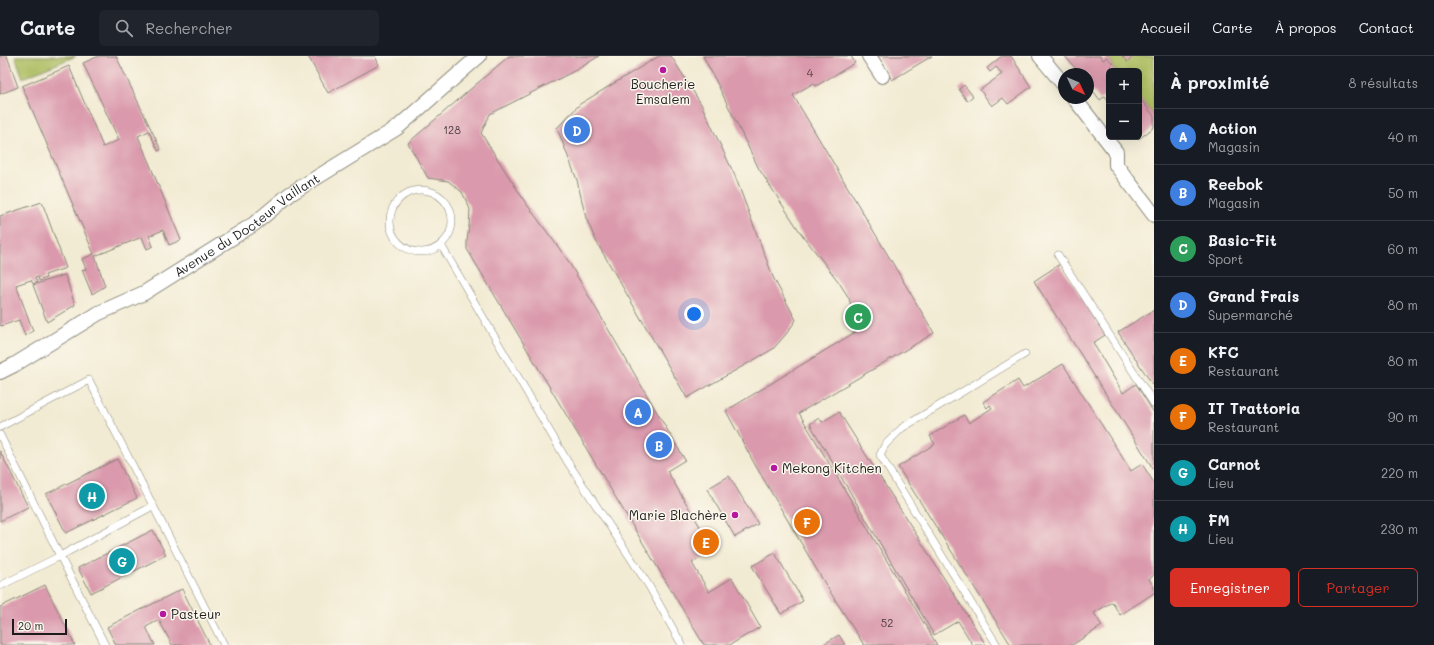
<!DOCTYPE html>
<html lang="fr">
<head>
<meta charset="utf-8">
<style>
  body { margin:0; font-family:Mali,sans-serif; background:#20242c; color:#f1f3f6 }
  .controls { position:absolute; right:12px; top:12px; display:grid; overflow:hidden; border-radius:6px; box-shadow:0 4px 16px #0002 }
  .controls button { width:36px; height:36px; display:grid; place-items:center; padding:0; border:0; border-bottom:1px solid #363941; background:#171b24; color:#f1f3f6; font:20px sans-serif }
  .compass { position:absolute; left:1058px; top:12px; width:36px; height:36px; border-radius:50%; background:#171b24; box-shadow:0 4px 16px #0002; rotate:134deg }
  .scale { position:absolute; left:12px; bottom:10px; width:55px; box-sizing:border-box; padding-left:4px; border:2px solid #1c1c1c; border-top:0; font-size:11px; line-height:14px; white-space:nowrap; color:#1c1c1c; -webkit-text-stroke:3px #fbf7ec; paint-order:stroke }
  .you { position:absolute; left:694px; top:258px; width:14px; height:14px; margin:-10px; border:3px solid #fff; border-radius:50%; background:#1a73e8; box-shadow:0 0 0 6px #1a73e833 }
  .badge { display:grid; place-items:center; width:26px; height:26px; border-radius:50%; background:#d93025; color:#fff; font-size:13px; font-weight:700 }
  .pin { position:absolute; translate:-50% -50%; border:2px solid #fff; box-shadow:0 1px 4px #0006 }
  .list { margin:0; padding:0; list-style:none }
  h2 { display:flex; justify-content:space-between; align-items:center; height:52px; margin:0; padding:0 16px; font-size:17px }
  h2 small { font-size:13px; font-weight:400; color:#9ea1a6 }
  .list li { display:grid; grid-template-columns:26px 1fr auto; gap:12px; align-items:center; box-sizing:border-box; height:56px; padding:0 16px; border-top:1px solid #363941 }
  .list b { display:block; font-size:15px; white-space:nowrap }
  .list p { margin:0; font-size:13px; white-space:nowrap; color:#9ea1a6 }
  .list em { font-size:13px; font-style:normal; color:#9ea1a6 }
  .actions { display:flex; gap:8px; padding:12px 16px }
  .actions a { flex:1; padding:9px 0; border:1px solid #d93025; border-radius:6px; text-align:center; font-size:14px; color:#d93025 }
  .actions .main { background:#d93025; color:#fff }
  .icon { flex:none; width:22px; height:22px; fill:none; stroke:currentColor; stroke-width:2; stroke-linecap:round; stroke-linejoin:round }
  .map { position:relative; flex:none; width:1154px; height:589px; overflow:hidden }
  header { display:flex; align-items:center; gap:24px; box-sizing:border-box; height:56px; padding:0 20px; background:#171b24; border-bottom:1px solid #363941 }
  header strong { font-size:19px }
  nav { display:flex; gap:22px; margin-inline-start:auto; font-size:14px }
  .search { width:280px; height:36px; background:#20242c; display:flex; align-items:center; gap:10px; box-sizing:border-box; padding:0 14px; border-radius:6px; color:#9ea1a6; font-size:15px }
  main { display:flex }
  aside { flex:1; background:#171b24 }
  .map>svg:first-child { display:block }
</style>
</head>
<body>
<header>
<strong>Carte</strong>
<div class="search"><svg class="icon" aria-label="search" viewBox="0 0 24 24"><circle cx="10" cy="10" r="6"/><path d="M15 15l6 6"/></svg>Rechercher</div>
<nav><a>Accueil</a><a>Carte</a><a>À propos</a><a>Contact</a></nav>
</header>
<main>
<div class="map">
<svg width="1154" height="589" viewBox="0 0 1154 589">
  <rect width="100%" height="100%" fill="#fbf7ec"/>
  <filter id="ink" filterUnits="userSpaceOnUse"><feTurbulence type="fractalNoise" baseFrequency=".025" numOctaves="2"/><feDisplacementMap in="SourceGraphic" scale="8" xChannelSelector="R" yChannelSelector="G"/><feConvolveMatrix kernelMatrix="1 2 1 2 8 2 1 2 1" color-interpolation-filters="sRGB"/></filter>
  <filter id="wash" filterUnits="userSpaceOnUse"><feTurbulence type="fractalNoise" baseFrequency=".012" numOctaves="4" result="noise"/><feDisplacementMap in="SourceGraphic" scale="16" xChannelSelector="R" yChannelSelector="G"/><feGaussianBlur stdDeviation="0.9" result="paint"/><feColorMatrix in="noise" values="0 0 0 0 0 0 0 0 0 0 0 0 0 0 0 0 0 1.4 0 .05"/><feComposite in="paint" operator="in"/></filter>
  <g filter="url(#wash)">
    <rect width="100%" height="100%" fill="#f2ebd3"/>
    <!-- green -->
    <g fill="#abbc5f" stroke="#646c3e">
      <polygon points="15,0 76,0 23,22"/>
      <polygon points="1108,0 1154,0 1154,60 1139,41 1139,15 1115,15 1111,10 1113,8 1107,1"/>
    </g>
    <g id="blocks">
      <!-- building -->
      <g fill="#da99ac">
        <polygon points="0,0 7,0 18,31 0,38"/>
        <polygon points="99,0 116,0 161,94 158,95 149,75 138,80 181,184 169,189 163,174 149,180 153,190 147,193 142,181 95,200 105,230 92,238 82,214 86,213 82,203 94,198 22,30 69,10 103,91 119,84 83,7"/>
        <polygon points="308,0 375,0 379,9 328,37"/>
        <polygon points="509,0 599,0 580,12 490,58 481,77 525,146 567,203 685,404 667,415 714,494 692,507 709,536 732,522 760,571 730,589 704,589 467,193 467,185 469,170 470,153 462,136 448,125 428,122 408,87"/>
        <polygon points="659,0 671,0 701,48 735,120 773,221 796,264 787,277 773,293 687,342 596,185 586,162 577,124 557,72 580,48"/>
        <polygon points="703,0 851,0 855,7 816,30 814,27 793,39 934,277 799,357 937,589 864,589 827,531 754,407 726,355 857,275 849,242 838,225 800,176 759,113 715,23"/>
        <polygon points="877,0 932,0 892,24"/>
        <polygon points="1002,0 1011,0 1031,31 1008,48 1003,42 992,50 980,34 1002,18 996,11 990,16 987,12"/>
        <polygon points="1065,0 1100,0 1103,4 1107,1 1113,8 1111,10 1115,15 1109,15 1109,45 1105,40 1100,44 1088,28 1088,18 1080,18"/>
        <polygon points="1122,0 1134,0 1127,6"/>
        <polygon points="964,29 973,40 967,45 959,33"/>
        <polygon points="1139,41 1154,60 1154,71 1139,83 1137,81 1139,81"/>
        <polygon points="42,146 66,212 45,219 46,222 39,225 38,221 35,222 37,226 33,228 31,224 16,229 33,275 25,280 19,264 1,270 0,269 0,160"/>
        <polygon points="1060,208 1105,279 1093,287 1123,337 1136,328 1154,357 1154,414 1034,225"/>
        <polygon points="64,219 65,219 75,249 47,266 33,229"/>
        <polygon points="1154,254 1154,331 1118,276"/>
        <polygon points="1063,308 1131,415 1142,408 1154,427 1154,519 1149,523 1154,531 1154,537 1120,559 1112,546 1094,557 1102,570 1072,589 1011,589 898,411 935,388 930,380 964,359 969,367 992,352 990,349 987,352 983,346 1018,324 1023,332"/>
        <polygon points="839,356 986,589 973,589 958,565 934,579 810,368 819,362 822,366"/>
        <polygon points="0,395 28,451 0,465"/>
        <polygon points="117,403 137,442 66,477 46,438"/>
        <polygon points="729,420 758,468 735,481 707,433"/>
        <polygon points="153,474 166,499 91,537 78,512"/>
        <polygon points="775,497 803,545 781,558 752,510"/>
        <polygon points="45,529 75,589 0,589 0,551"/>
        <polygon points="182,533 210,589 172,589 159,564 146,571 155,589 116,589 107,571"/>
        <polygon points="839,579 845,589 822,589"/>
      </g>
    </g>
  </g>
  <g filter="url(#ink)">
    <use href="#blocks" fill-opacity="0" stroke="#878478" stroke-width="1"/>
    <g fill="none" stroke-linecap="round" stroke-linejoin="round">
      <!-- service casing -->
      <g stroke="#878478" stroke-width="8">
        <g id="service">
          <circle cx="421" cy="165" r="31"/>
          <polyline points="441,189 567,405 649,530 682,589"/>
          <polyline points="1058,199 1154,348"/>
          <polyline points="0,371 89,324 224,589"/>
          <polyline points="0,379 60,500 0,530"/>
          <polyline points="105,589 60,500 153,450"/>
          <polyline points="997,589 880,399 885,389 902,372 1025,298"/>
        </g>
      </g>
      <!-- minor casing -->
      <g stroke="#878478" stroke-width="16">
        <g id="minor">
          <polyline points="869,0 882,20"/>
          <polyline points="1040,0 1064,29"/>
          <polyline points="1074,42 1116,96 1116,109 1154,159"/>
          <path id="s1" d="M0,316L14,309L99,257L144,237L254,168L290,138L397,72L479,0"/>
        </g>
      </g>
      <!-- service -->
      <use href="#service" stroke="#fff" stroke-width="7"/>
      <!-- minor -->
      <use href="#minor" stroke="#fff" stroke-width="14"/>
    </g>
  </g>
  <!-- markers -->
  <g fill="#b5179e" stroke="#fbf7ec" stroke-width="1.5">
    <circle cx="663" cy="14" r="4"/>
    <circle cx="774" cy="412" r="4"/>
    <circle cx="735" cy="459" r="4"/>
    <circle cx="163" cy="558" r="4"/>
  </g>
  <g text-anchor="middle" stroke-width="3" stroke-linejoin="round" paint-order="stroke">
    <!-- number labels -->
    <g font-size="11" fill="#4c3b40">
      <text x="810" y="21">4</text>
      <text x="452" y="78">128</text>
      <text x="887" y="571">52</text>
    </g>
    <!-- poi labels -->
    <g font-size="13" fill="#1c1c1c" stroke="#fbf7ec" text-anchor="start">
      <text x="663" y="33" text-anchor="middle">Boucherie<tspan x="663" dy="15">Emsalem</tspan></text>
      <text x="782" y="417">Mekong Kitchen</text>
      <text x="727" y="464" text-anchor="end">Marie Blachère</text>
      <text x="171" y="563">Pasteur</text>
    </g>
    <!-- street labels -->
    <g font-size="13" fill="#1c1c1c" stroke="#fbf7ec">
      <text dy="5" stroke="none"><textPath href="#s1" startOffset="288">Avenue du Docteur Vaillant</textPath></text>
    </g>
  </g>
</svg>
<div class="controls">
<button>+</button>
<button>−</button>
</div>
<svg class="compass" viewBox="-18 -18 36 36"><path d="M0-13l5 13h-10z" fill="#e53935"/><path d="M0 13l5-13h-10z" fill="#9ea1a6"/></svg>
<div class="scale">20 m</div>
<div class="you"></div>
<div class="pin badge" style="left:638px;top:356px;background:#3f7fe0">A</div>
<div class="pin badge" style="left:659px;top:389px;background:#3f7fe0">B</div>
<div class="pin badge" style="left:858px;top:261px;background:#2e9e5b">C</div>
<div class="pin badge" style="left:577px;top:74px;background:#3f7fe0">D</div>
<div class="pin badge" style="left:706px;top:486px;background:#e8710a">E</div>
<div class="pin badge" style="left:807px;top:466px;background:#e8710a">F</div>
<div class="pin badge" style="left:122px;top:505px;background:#0f9aa8">G</div>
<div class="pin badge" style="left:92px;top:440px;background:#0f9aa8">H</div>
</div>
<aside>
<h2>À proximité<small>8 résultats</small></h2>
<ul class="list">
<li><span class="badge" style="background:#3f7fe0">A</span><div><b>Action</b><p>Magasin</p></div><em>40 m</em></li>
<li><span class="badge" style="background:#3f7fe0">B</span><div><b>Reebok</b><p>Magasin</p></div><em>50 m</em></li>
<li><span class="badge" style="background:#2e9e5b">C</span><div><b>Basic-Fit</b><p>Sport</p></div><em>60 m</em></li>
<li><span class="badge" style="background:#3f7fe0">D</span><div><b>Grand Frais</b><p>Supermarché</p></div><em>80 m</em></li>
<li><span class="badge" style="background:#e8710a">E</span><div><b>KFC</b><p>Restaurant</p></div><em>80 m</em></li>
<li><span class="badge" style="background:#e8710a">F</span><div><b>IT Trattoria</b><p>Restaurant</p></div><em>90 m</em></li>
<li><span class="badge" style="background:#0f9aa8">G</span><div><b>Carnot</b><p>Lieu</p></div><em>220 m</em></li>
<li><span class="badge" style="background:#0f9aa8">H</span><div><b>FM</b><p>Lieu</p></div><em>230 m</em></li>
</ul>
<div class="actions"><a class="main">Enregistrer</a><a>Partager</a></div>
</aside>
</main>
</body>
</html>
